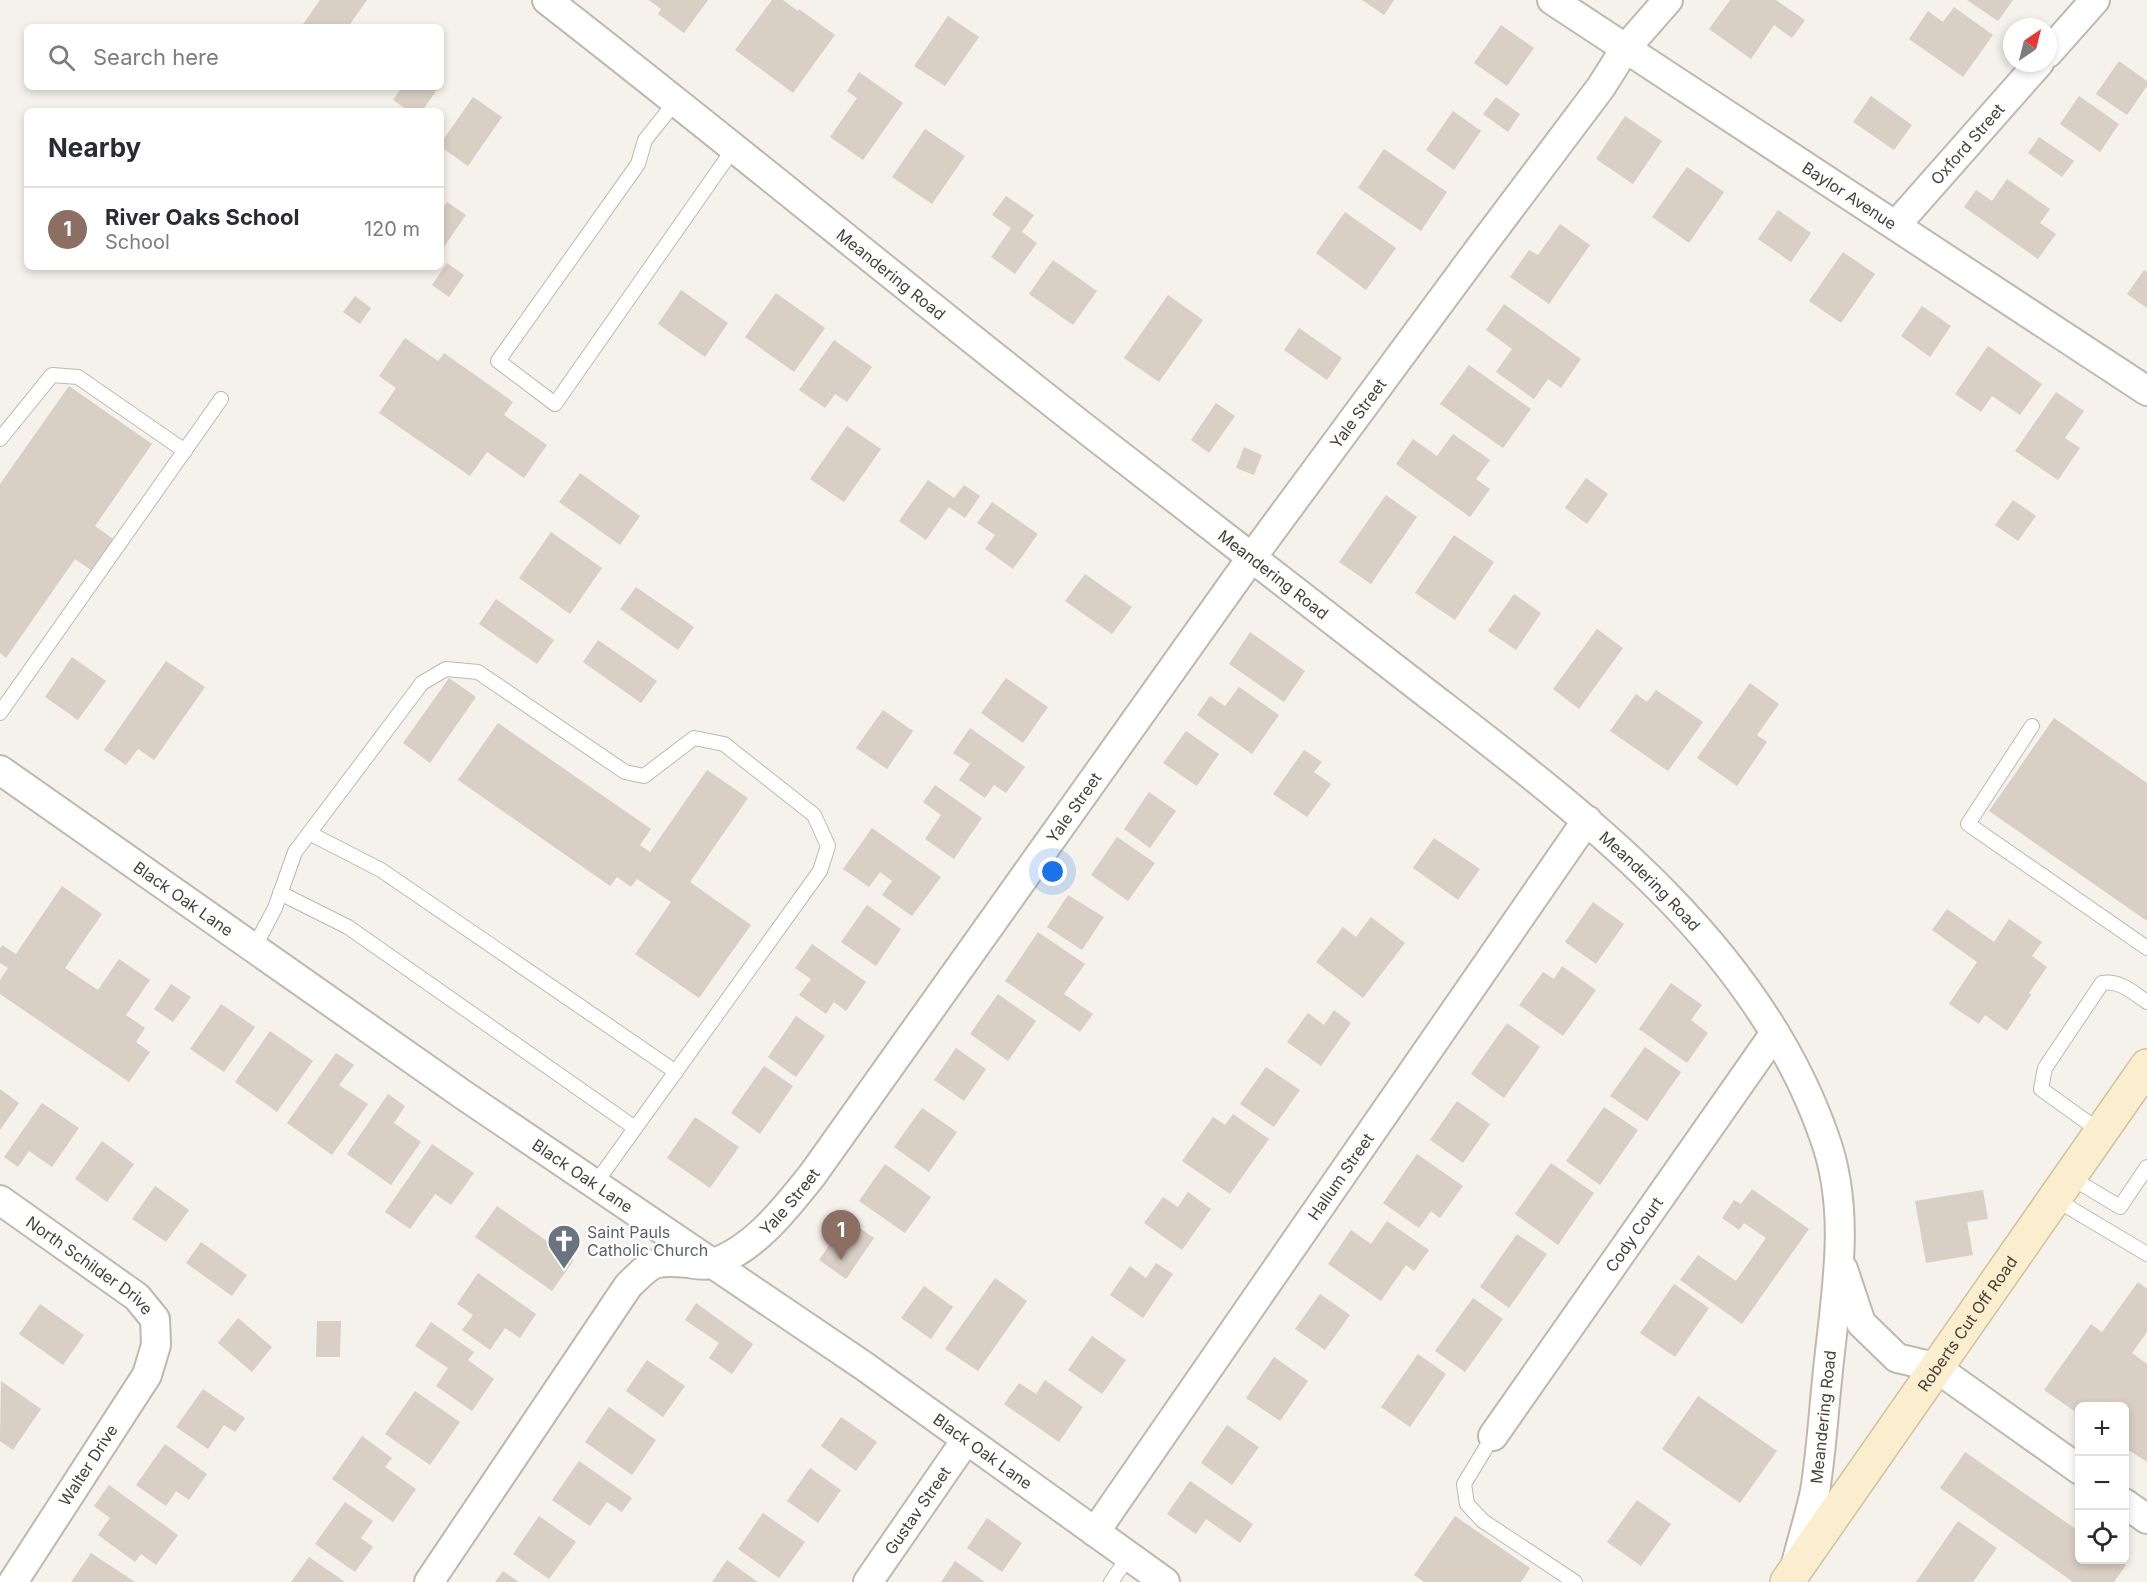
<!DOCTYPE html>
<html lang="en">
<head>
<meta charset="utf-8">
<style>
  body { margin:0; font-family:Inter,sans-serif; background:#f7f7f7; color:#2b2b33 }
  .controls { position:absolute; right:18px; bottom:18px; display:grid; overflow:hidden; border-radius:9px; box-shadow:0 3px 9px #0003 }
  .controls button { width:54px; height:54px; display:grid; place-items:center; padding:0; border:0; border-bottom:2px solid #e1e1e2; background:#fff; color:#2b2b33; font:30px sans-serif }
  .compass { position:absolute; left:2003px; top:18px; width:54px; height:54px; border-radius:50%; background:#fff; box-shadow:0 3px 9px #0003; rotate:35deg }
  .you { position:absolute; left:1053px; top:872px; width:21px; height:21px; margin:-15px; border:4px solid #fff; border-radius:50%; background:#1a73e8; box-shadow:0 0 0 9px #1a73e833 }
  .badge { display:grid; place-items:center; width:39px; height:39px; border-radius:50%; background:#db2777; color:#fff; font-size:20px; font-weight:700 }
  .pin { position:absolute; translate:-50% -50px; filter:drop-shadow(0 2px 3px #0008) }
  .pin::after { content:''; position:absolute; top:32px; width:21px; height:18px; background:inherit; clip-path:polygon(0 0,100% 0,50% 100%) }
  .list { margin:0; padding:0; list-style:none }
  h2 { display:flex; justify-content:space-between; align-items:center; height:78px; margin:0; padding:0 24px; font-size:26px }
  h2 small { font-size:20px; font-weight:400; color:#7c7c81 }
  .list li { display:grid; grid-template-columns:39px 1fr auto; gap:18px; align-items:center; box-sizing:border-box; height:84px; padding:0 24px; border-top:2px solid #e1e1e2 }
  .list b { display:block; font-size:22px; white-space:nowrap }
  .list p { margin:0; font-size:20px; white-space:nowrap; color:#7c7c81 }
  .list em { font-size:20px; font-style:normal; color:#7c7c81 }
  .icon { flex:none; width:33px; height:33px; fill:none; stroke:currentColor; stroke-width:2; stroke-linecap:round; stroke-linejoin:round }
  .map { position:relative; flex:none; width:2147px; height:1582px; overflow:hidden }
  .search { position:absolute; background:#fff; box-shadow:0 3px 9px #0003; left:24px; top:24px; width:420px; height:66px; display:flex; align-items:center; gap:15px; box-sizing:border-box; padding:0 21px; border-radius:9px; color:#7c7c81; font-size:22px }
  .panel { position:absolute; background:#fff; box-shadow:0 3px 9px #0003; left:24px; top:108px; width:420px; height:162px; border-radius:9px }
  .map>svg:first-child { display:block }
</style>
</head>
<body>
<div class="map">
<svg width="2147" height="1582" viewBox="0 0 2147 1582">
  <rect width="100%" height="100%" fill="#f5f1eb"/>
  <!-- building -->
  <g fill="#d9cfc4">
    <polygon points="320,0 367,0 348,27 301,27"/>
    <polygon points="649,0 708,0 684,33 658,14 661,9"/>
    <polygon points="772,0 783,0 798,11 799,9 835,35 793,93 735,50"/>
    <polygon points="1362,0 1394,0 1384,15"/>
    <polygon points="1730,0 1776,0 1805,20 1792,38 1774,25 1751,59 1709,29"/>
    <polygon points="1967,0 2013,0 1998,21"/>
    <polygon points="1954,7 1993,35 1963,77 1909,39 1928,11 1943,22"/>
    <polygon points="948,16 979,37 945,86 914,66"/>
    <polygon points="1501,25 1534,48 1507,86 1474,63"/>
    <polygon points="2119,61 2147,81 2147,86 2127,115 2096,94"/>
    <polygon points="859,72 903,103 863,160 830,137 857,98 847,91"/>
    <polygon points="402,87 439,87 422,111 409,111 393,100"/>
    <polygon points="1871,96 1912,125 1894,150 1853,122"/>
    <polygon points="2079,96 2119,124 2100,152 2060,124"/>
    <polygon points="473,97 502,117 468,166 441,147 441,143"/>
    <polygon points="1496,97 1520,114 1508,132 1483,114"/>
    <polygon points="1453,111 1481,131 1454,170 1426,150"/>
    <polygon points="1625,116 1662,141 1633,184 1596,159"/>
    <polygon points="925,129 965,156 932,204 892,177"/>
    <polygon points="2039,137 2074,161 2062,177 2028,153"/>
    <polygon points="1384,149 1447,192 1421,231 1358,188"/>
    <polygon points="1687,167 1724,192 1689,243 1652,217"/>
    <polygon points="2007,179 2050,209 2040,223 2056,234 2038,259 1964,207 1976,190 1992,201"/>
    <polygon points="1006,196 1034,215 1022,232 1037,243 1015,274 991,257 1011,228 992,215"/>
    <polygon points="447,202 466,215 443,248 441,246 441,210"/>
    <polygon points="1778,210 1811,233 1791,262 1758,239"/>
    <polygon points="1345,212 1396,248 1366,290 1316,253"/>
    <polygon points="1560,224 1590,245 1549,304 1510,277 1529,250 1538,255"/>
    <polygon points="1843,252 1875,274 1841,323 1809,301"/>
    <polygon points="1053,260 1097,291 1073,325 1029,294"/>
    <polygon points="447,263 464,275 449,297 432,285"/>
    <polygon points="2144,270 2147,272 2147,308 2127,294"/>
    <polygon points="681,290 728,323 705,357 658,324"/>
    <polygon points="776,293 825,328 794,372 745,337"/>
    <polygon points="1168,295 1203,320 1159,382 1124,358"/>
    <polygon points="355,296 371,308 360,324 343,312"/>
    <polygon points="1504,304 1581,359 1561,388 1548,379 1534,399 1496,372 1512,349 1486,330"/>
    <polygon points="1922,306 1951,326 1930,357 1901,336"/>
    <polygon points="1299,328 1342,358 1327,380 1284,350"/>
    <polygon points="405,338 438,361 444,353 513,402 504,415 547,445 524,478 487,452 470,476 379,413 396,388 379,376"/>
    <polygon points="834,340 872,367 847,402 835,394 825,408 799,390"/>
    <polygon points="1988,346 2042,384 2020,415 1992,396 1981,412 1955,394"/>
    <polygon points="1469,365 1531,409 1503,448 1440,404"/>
    <polygon points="69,386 152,444 95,526 116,541 94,572 75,559 6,658 0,653 0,484"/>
    <polygon points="2056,392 2084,411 2065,438 2080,448 2058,480 2015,451"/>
    <polygon points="1216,403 1235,416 1209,453 1191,440"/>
    <polygon points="847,426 881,449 844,502 810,479"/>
    <polygon points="1453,434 1490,460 1476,479 1490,489 1470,517 1396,464 1413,439 1437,456"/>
    <polygon points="1244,447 1262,455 1254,475 1236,468"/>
    <polygon points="580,473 640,516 620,545 559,502"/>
    <polygon points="1586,478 1608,494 1587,524 1565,508"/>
    <polygon points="928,480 954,498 964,485 980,496 965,518 949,507 926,540 899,521"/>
    <polygon points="1386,495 1417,517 1371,584 1339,562"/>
    <polygon points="2013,500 2036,516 2018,541 1995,525"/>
    <polygon points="992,502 1038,534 1013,569 985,549 995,535 977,523"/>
    <polygon points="551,532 602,568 570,614 519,578"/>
    <polygon points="1454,535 1494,562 1455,620 1415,593"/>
    <polygon points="1085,574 1132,607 1112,634 1065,601"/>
    <polygon points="636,587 694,627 678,650 620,609"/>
    <polygon points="1514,594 1541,613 1516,650 1488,631"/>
    <polygon points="496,599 554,640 537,664 479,624"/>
    <polygon points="1597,629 1623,648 1579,709 1553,689"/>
    <polygon points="1250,632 1305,671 1284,702 1229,664"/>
    <polygon points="598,640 657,681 641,703 583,662"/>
    <polygon points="72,657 106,681 78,720 45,697"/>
    <polygon points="166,661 205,687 154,760 138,749 126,765 104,750"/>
    <polygon points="449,678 476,697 430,763 403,743"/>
    <polygon points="1006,678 1048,707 1023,743 981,713"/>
    <polygon points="1750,683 1779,704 1757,735 1767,742 1737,786 1697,758"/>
    <polygon points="1239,687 1279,715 1252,754 1197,715 1210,696 1225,706"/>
    <polygon points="1656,690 1703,722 1668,771 1610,731 1636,694 1647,702"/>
    <polygon points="883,710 913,731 887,769 856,748"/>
    <polygon points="2054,718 2147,783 2147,921 1989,811"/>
    <polygon points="498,723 651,829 640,845 650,852 707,770 748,798 690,882 751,925 699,998 635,954 671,902 637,879 631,887 617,877 610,886 458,780"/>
    <polygon points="970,728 1025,767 1006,793 994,785 985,798 959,780 970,764 953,753"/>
    <polygon points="1186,731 1219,754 1197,786 1163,763"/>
    <polygon points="1304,750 1322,762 1314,772 1331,784 1307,817 1273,794"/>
    <polygon points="935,785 982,818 954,859 925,839 941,815 923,802"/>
    <polygon points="1149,792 1176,811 1150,848 1124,829"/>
    <polygon points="872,828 941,877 912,916 882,895 892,881 880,872 869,887 843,869"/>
    <polygon points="1117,837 1155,863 1128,901 1091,875"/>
    <polygon points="1434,838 1480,869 1458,900 1413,868"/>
    <polygon points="62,886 102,914 65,968 98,990 119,959 150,980 126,1015 145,1028 136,1042 150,1052 129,1082 0,994 0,980 8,968 0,963 0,949 2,945 16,954"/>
    <polygon points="1068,895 1104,917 1082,950 1047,927"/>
    <polygon points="1593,902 1624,924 1596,964 1565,942"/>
    <polygon points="867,905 901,929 876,966 841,942"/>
    <polygon points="1947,909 1994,942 2009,919 2042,942 2032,956 2047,967 2029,993 2031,995 2007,1031 1985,1015 1979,1024 1949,1004 1977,962 1932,930"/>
    <polygon points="1371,917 1405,943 1363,998 1316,962 1343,927 1356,937"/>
    <polygon points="1038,932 1085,964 1064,994 1093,1014 1080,1032 1005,981"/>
    <polygon points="812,944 866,982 846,1011 834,1002 826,1014 799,995 811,979 795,968"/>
    <polygon points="1562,966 1596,990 1563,1036 1519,1005 1543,972 1554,979"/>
    <polygon points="1671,983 1702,1005 1691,1020 1708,1033 1687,1063 1639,1029"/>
    <polygon points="171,984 191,997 173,1022 154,1009"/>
    <polygon points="998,994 1036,1021 1008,1061 970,1034"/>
    <polygon points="221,1004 255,1027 224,1072 190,1049"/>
    <polygon points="1334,1010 1351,1023 1321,1066 1287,1042 1308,1013 1324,1025"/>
    <polygon points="796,1016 825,1036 796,1077 768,1057"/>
    <polygon points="1507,1023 1540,1047 1504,1098 1471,1074"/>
    <polygon points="270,1031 313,1061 277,1112 235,1082"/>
    <polygon points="1645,1047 1681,1072 1647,1121 1610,1096"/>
    <polygon points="956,1048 986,1069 964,1101 934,1080"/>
    <polygon points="336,1053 354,1065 339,1085 368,1104 332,1155 287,1123"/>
    <polygon points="764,1066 793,1086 760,1134 731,1113"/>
    <polygon points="1266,1067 1300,1090 1274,1127 1240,1104"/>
    <polygon points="0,1089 19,1103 0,1130"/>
    <polygon points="388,1094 405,1106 394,1123 421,1142 391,1185 347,1154"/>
    <polygon points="1457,1101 1490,1124 1463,1163 1430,1140"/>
    <polygon points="42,1103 79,1128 52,1167 29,1151 18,1167 4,1157"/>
    <polygon points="1604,1107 1638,1130 1600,1185 1566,1161"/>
    <polygon points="922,1108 957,1132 929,1172 894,1147"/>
    <polygon points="1233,1114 1269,1139 1230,1194 1182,1161 1213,1117 1225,1125"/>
    <polygon points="695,1117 739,1147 710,1188 667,1158"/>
    <polygon points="102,1141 134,1164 107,1202 75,1179"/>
    <polygon points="432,1144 474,1173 451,1205 435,1194 410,1229 385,1212"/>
    <polygon points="1417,1154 1463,1186 1440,1218 1431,1211 1419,1228 1383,1203"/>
    <polygon points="1551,1163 1594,1193 1558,1245 1515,1214"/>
    <polygon points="885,1164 931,1197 905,1233 859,1201"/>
    <polygon points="155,1186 189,1210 166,1242 132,1219"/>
    <polygon points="1752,1189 1809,1229 1742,1324 1680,1280 1698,1255 1736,1281 1766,1238 1744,1223 1739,1230 1722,1218 1734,1200 1741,1204"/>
    <polygon points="1983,1190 1988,1219 1967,1222 1973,1255 1926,1263 1915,1201"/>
    <polygon points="1188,1192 1211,1209 1182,1250 1144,1223 1163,1197 1178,1207"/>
    <polygon points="497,1206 574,1260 552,1291 475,1237"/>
    <polygon points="847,1219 874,1238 846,1279 819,1260"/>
    <polygon points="1387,1221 1429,1250 1414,1271 1406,1265 1381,1301 1328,1264 1351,1230 1371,1244"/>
    <polygon points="1517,1234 1547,1254 1509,1308 1480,1287"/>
    <polygon points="201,1242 247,1275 232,1296 186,1263"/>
    <polygon points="1156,1263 1173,1274 1143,1318 1110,1295 1130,1266 1146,1278"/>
    <polygon points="478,1273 536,1314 520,1338 505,1328 490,1350 462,1330 473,1315 457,1304"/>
    <polygon points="995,1278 1027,1301 978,1371 945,1349"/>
    <polygon points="2138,1282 2147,1289 2147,1332 2132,1353 2147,1364 2147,1462 2124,1447 2124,1406 2080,1406 2080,1415 2044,1390 2091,1324 2102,1332"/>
    <polygon points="1674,1284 1709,1308 1675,1357 1640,1333"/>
    <polygon points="924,1286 953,1307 931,1339 901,1318"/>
    <polygon points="1320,1294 1350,1315 1325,1350 1295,1329"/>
    <polygon points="1473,1298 1503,1319 1465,1372 1435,1351"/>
    <polygon points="696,1303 753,1344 732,1374 709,1358 719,1343 685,1320"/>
    <polygon points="40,1304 84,1335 63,1365 19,1334"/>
    <polygon points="238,1318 272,1347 252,1372 218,1343"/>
    <polygon points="317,1321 341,1321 340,1357 316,1357"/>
    <polygon points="431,1322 474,1352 468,1360 494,1379 472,1411 436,1386 448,1368 415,1346"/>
    <polygon points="1092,1336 1126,1360 1102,1394 1068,1370"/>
    <polygon points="1418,1354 1446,1374 1410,1427 1381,1407"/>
    <polygon points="1274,1357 1308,1381 1280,1421 1246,1398"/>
    <polygon points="647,1360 685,1386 663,1417 626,1391"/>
    <polygon points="1045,1380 1083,1407 1059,1442 1004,1404 1019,1383 1036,1394"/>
    <polygon points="1,1381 41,1409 13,1450 0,1441"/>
    <polygon points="203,1389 245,1418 235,1432 224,1425 208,1449 176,1427"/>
    <polygon points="415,1391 460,1422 430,1465 385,1434"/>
    <polygon points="1698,1396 1777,1451 1740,1503 1662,1449"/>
    <polygon points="609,1407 656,1440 632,1475 585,1442"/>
    <polygon points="841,1417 877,1442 856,1471 821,1446"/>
    <polygon points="1227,1425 1259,1447 1232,1485 1201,1463"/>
    <polygon points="362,1436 392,1458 385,1467 416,1489 393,1522 332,1479"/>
    <polygon points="165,1444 207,1474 189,1500 176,1491 166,1506 136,1485"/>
    <polygon points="1965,1452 2080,1532 2080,1560 2118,1560 2126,1565 2114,1582 2073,1582 1940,1488"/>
    <polygon points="579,1461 632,1498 622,1512 607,1502 590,1526 552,1500"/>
    <polygon points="810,1468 841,1490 818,1523 787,1501"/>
    <polygon points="1190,1481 1253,1524 1240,1543 1206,1519 1196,1534 1167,1514"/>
    <polygon points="109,1485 178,1535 156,1565 141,1554 135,1562 98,1535 110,1518 94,1506"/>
    <polygon points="1637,1500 1671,1524 1641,1566 1607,1542"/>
    <polygon points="345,1502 373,1521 361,1538 373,1547 355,1572 315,1544"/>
    <polygon points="763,1513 805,1542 779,1578 738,1549"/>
    <polygon points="539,1516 576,1542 549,1579 513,1554"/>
    <polygon points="1455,1516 1530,1568 1521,1582 1424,1582 1414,1575"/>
    <polygon points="987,1518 1022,1543 1002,1572 967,1548"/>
    <polygon points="1958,1521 1997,1548 1973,1582 1916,1582"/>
    <polygon points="91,1553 135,1582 71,1582"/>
    <polygon points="309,1557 345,1582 291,1582"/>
    <polygon points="727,1560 758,1582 712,1582"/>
    <polygon points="955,1561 985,1582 941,1582"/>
    <polygon points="503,1571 519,1582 495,1582"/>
  </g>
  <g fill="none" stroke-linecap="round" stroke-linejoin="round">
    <!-- lane casing -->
    <g stroke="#c0b8ae" stroke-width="16">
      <g id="lane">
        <polyline points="676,101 645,140 638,164 498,361 555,404 734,148"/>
        <polyline points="0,439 52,375 78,377 185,451"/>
        <polyline points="0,713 221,399"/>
        <polyline points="2032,726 1968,824 2147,948"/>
        <polyline points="309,833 381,870 676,1072"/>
        <polyline points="280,893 348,927 635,1128"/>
        <polyline points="254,948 275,908 295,852 422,683 446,669 478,672 625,772 644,776 694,738 724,744 814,815 828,846 820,871 595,1184"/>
        <path d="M2101,1132L2041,1089L2045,1068L2102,983C2120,980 2132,992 2147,1002"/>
        <polyline points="2070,1177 2120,1207 2147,1167"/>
        <polyline points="2055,1199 2147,1254"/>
        <polyline points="1493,1436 1464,1484 1467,1504 1483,1521 1575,1582"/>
        <polyline points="1111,1582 1129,1556"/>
      </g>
    </g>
    <!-- street casing -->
    <g stroke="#c0b8ae" stroke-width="32">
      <g id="street">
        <path id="s1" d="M547,0C727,140 902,285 1082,426C1190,510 1299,594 1407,678C1570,805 1753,934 1824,1136C1851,1209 1837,1286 1829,1361C1824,1404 1822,1448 1815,1491C1810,1515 1802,1540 1796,1564"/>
        <path id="s2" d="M1552,0L2147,391"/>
        <polyline points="2048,53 2095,0"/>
        <path id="s3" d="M1896,225L2039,63"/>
        <path id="s4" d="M0,770L462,1094L864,1366L1165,1582"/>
        <path id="s5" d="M0,1200L137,1297L155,1319L156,1345L147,1375L13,1582"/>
        <polyline points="1843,1269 1861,1323 1897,1358 1935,1367 2080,1470"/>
        <path id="s6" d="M1493,1436L1775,1033"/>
        <polyline points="2124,1503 2147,1519"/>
        <path id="s7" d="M1095,1532L1587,820"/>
        <path id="s8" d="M429,1582L628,1286C652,1262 653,1260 688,1263C695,1264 703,1266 711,1264C754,1250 786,1208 813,1174L1252,557L1480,248L1601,87L1625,49L1668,0"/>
        <path id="s9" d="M868,1582L966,1440"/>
      </g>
    </g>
    <!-- secondary casing -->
    <g stroke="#d1c19e" stroke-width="36">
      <g id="secondary">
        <path id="s10" d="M1787,1582L2147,1066"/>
      </g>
    </g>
    <!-- lane -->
    <use href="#lane" stroke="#fff" stroke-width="14"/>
    <!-- street -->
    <use href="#street" stroke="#fff" stroke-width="28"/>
    <!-- secondary -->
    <use href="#secondary" stroke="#fbeece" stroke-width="33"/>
  </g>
  <!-- icons -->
  <defs>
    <g id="church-pin" transform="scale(1.725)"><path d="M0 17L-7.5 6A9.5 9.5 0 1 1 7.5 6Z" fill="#6b7280" stroke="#fff"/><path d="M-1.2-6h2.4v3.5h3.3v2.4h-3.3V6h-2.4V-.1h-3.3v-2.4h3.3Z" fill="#fff"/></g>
  </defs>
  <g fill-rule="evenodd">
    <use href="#church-pin" x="564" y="1241"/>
  </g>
  <g text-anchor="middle" stroke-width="4.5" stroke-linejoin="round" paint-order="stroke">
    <!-- street labels -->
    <g font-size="16" fill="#494239" stroke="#fff">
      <text dy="6" stroke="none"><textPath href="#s3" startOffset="108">Oxford Street</textPath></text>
      <text dy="6" stroke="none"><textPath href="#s2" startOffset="356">Baylor Avenue</textPath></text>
      <text dy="6" stroke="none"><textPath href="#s1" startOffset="440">Meandering Road</textPath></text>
      <text dy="6" stroke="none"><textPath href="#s8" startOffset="1522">Yale Street</textPath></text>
      <text dy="6" stroke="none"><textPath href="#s1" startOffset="926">Meandering Road</textPath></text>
      <text dy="6" stroke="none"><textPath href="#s8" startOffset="1036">Yale Street</textPath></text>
      <text dy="6" stroke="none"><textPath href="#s1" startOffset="1412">Meandering Road</textPath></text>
      <text dy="6" stroke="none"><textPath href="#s4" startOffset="224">Black Oak Lane</textPath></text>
      <text dy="6" stroke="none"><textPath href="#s4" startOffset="710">Black Oak Lane</textPath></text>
      <text dy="6" stroke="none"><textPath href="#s7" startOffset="432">Hallum Street</textPath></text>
      <text dy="6" stroke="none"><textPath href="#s8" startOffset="550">Yale Street</textPath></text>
      <text dy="6" stroke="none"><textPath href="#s6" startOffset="246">Cody Court</textPath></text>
      <text dy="6" stroke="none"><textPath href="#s5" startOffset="111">North Schilder Drive</textPath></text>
      <text dy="6" stroke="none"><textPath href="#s10" startOffset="315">Roberts Cut Off Road</textPath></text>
      <text transform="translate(1823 1417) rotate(-84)" y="6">Meandering Road</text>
      <text dy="6" stroke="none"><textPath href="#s4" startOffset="1196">Black Oak Lane</textPath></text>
      <text transform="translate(88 1465) rotate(-57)" y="6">Walter Drive</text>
      <text dy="6" stroke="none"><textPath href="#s9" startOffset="87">Gustav Street</textPath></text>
    </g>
    <!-- worship labels -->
    <g font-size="16" fill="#5b616d" stroke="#fff" text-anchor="start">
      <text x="587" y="1238">Saint Pauls<tspan x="587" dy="18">Catholic Church</tspan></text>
    </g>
  </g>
</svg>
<div class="controls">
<button>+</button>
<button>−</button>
<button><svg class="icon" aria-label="locate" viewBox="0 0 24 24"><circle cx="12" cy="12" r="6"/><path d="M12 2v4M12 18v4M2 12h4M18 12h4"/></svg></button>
</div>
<svg class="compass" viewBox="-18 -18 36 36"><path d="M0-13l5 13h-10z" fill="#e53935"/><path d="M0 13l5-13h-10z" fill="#7c7c81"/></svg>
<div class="you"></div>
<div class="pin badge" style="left:841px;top:1260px;background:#8d6e63">1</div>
<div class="search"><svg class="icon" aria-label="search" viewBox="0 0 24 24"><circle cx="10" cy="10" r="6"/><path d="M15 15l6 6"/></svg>Search here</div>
<section class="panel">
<h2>Nearby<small></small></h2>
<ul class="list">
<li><span class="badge" style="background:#8d6e63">1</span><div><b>River Oaks School</b><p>School</p></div><em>120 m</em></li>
</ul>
</section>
</div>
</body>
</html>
